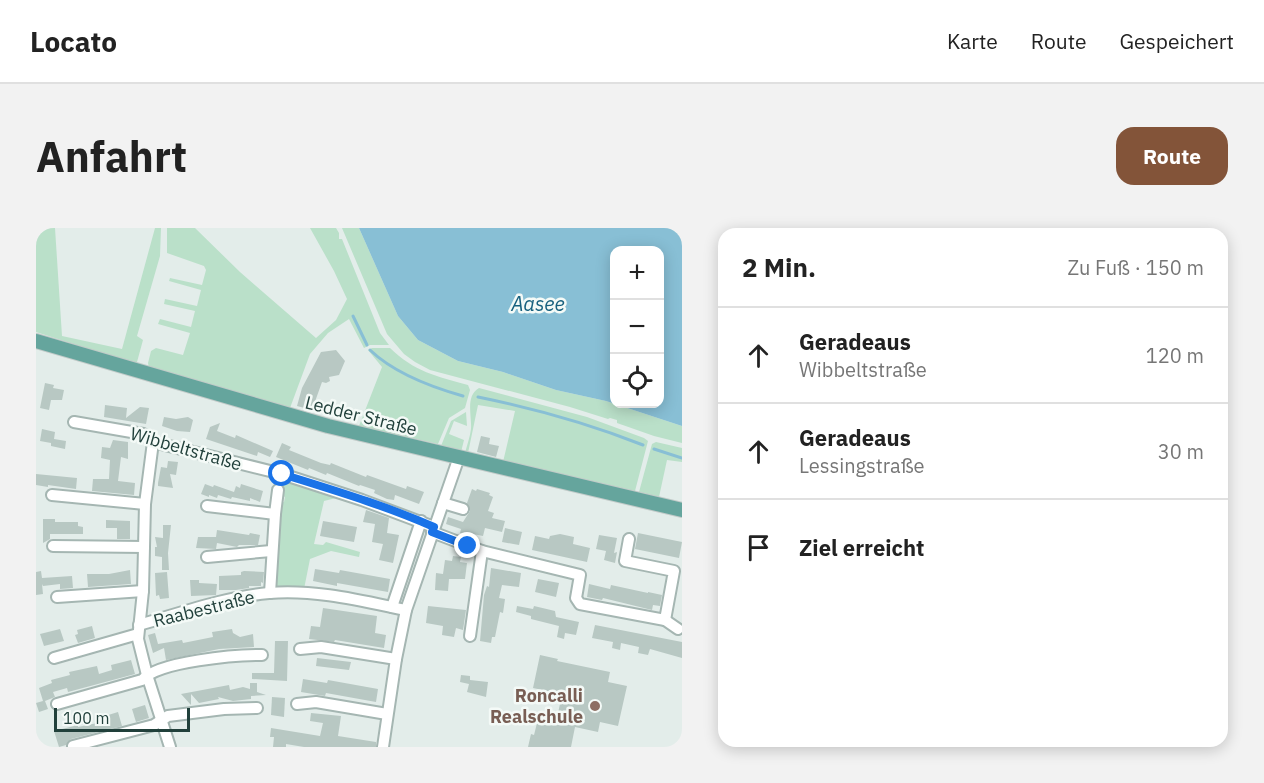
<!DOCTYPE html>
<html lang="de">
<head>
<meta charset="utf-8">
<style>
  body { margin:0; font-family:"IBM Plex Sans",sans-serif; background:#f2f2f2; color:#222 }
  .controls { position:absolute; right:18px; top:18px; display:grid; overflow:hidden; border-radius:12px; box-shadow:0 3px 15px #0003 }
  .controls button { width:54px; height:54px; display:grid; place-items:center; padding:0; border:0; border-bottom:2px solid #e0e0e0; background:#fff; color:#222; font:30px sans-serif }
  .scale { position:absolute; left:18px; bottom:15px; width:136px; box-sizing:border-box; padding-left:6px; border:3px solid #21403b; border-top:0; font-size:16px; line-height:21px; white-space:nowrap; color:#21403b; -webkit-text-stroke:4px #f4faf7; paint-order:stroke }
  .stop { position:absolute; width:18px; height:18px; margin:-14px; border:4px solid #1a73e8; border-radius:50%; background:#fff }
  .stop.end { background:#1a73e8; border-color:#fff; box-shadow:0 2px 6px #0008 }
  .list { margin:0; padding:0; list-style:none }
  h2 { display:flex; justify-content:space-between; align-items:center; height:78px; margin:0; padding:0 24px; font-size:26px }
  h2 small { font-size:20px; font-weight:400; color:#767676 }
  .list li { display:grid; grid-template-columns:39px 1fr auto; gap:18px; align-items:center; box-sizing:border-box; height:96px; padding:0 24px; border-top:2px solid #e0e0e0 }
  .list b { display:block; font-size:22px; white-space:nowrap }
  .list p { margin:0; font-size:20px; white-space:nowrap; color:#767676 }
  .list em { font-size:20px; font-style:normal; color:#767676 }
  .icon { flex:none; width:33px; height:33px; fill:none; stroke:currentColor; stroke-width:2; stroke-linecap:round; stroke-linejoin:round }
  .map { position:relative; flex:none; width:646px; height:519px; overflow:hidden; border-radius:18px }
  header { display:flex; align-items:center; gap:36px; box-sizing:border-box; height:84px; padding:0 30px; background:#fff; border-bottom:2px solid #e0e0e0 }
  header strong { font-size:28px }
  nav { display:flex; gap:33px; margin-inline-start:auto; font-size:21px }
  .intro { display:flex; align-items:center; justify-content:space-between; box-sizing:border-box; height:144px; padding:0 36px }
  h1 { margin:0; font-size:42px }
  .button { padding:15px 27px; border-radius:18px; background:#835439; color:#fff; font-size:21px; font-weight:700 }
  main { display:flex; gap:36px; padding:0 36px }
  aside { flex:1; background:#fff; border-radius:18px; box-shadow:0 3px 15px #0003 }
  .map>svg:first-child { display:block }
</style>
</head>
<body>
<header>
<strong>Locato</strong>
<nav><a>Karte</a><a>Route</a><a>Gespeichert</a></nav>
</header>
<div class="intro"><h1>Anfahrt</h1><a class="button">Route</a></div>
<main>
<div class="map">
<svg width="646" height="519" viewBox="0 0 646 519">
  <rect width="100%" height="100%" fill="#e3edea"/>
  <!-- green -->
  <g fill="#bae0c9">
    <polygon points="0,0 19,0 26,108 86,121 119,0 125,0 124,28 101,108 107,112 101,134 97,135 0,104"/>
    <polygon points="131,0 159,0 204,44 280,110 300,92 311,71 298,43 274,0 300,0 303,5 303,11 306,11 344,105 353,117 334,117 328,120 313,91 292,105 274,126 254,180 113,140 112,135 115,123 120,120 147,127 154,105 122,96 124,91 155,99 159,83 128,76 129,71 161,78 165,62 133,53 134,50 166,57 170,42 168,38 131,25"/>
    <polygon points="306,0 323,0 362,88 382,112 422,133 467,144 520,162 570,173 646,198 646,215 618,208 581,195 581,192 574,190 572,191 534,179 394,142 379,134 368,126 351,106"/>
    <path d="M336,120H354C377,143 402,149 432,157L434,162L429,180L413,190L402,216L323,198L346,139L332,122Z"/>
    <path d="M443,160L551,189L608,210L612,213L599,263L467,234L479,183L442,177L432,225H429C431,217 434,209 435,201C436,188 429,168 443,160Z"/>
    <polygon points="430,184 431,198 418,193 413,206 428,212 425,224 405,218 415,193"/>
    <polygon points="620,214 646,220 646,234 631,232 623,269 603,264 616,216"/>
    <polygon points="252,253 304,269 288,273 278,316 287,317 290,314 324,324 323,329 295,323 274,331 268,361 242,361 239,357 244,275 248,274 249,269 245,267 246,259"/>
  </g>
  <!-- water -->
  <path fill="#88bfd5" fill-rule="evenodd" d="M323,0H646V198L570,173L520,162L467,144L422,133L382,112L362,88ZM578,22H624V176H578Z"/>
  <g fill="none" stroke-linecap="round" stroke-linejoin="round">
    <!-- stream -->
    <g stroke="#88bfd5" stroke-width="3">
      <polyline points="317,88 331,117"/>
      <path d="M334,122C358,145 395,159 427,168"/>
      <path d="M442,169C501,181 551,195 607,217"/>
      <polyline points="618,221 646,230"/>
    </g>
  </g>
  <!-- building -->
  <g fill="#b8c8c3">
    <polygon points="300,122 309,133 303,147 293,149 294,153 290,155 286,154 276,182 261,178 266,160 285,124"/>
    <polygon points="9,155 18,157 17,160 28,162 26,172 15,172 13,182 4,180"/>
    <polygon points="69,177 91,180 90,190 104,179 113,180 110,196 68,189"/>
    <polygon points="128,189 140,191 152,189 157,192 154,204 141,203 126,198"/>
    <polygon points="184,195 181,203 199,210 200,207 237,223 234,229 222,224 221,228 170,211 174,199"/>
    <polygon points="6,201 19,204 18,211 30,213 29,221 15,218 15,215 4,213"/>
    <polygon points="445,208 454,210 453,216 463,218 460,229 441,224"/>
    <polygon points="77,212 92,214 92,231 85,229 82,253 99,255 98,267 56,263 57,251 73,251 74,232 65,230 66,219 74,220"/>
    <polygon points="246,215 255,219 253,222 285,235 294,237 295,235 330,249 331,247 370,261 371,258 388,264 383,276 359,267 358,272 351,271 338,265 339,262 324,257 323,258 291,245 290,247 273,240 272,242 240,229"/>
    <polygon points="132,233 142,234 140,247 134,246 137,260 122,258 122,255 125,239 131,240"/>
    <polygon points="0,246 41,250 40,261 12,257 12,259 0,257"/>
    <polygon points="169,256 177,259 178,257 198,264 200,258 204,260 205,256 227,263 224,274 214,270 214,273 196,269 195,271 182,267 181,270 173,267 173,269 165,266"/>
    <polygon points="436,261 440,263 441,261 454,265 453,267 457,269 452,283 458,285 456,290 469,293 466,304 449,300 447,308 437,306 437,307 424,305 425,301 410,296 412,289 427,294 434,283 431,275"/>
    <polygon points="330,282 353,290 351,305 363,307 357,335 343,332 347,316 336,314 339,296 327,294"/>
    <polygon points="7,291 19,291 19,294 42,294 42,298 47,299 47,306 14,306 14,311 7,315"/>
    <polygon points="70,292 94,293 94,311 81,311 81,300 70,300"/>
    <polygon points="287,293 321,299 318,314 284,308"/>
    <polygon points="127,297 135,297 132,325 133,342 126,342 126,329 119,328 119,319 121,319 119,309 127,310"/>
    <polygon points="469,300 486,304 483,317 466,314"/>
    <polygon points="181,302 213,307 214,305 224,307 222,317 203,317 201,319 181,315 180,321 160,320 162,309 180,309"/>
    <polygon points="602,305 646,314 643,330 599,321"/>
    <polygon points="524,306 538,309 537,316 554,320 551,334 496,322 499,308 513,311 514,308"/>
    <polygon points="563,307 581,310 578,325 581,324 579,335 568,332 570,323 560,321"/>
    <polygon points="417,328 425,329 424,334 431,335 429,351 413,351 412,363 399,362 400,345 407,346 409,332 416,333"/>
    <polygon points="455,340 485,345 483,359 466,357 463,370 469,371 467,385 464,384 459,409 456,409 455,415 444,413 448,367 451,358 453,359"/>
    <polygon points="279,341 303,345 304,342 354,351 352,364 301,355 301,358 277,353"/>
    <polygon points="94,342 95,356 52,359 51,346 73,346"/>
    <polygon points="5,343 6,350 36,348 37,360 24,361 24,356 7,358 6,356 7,366 0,367 0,344"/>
    <polygon points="208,343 228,344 227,355 225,354 225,358 213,358 213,360 200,362 183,362 183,348 205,347 205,344"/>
    <polygon points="131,344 133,370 124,371 123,367 120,368 119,345"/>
    <polygon points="502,351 523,355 520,369 499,364"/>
    <polygon points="154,352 163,352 163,355 181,356 180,367 155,368"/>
    <polygon points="553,356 574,361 575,357 612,365 612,364 626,367 624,378 617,377 616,382 567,370 566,372 551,369"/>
    <polygon points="392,378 430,382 427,402 420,400 418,409 406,407 407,398 390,395"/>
    <polygon points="481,378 497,381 498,378 519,383 520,389 543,394 540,407 529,405 528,411 521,409 523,398 495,391 495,388 480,384"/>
    <polygon points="287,380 341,388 339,405 350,407 348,420 299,412 298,414 273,411 275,398 284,399"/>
    <polygon points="559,397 646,414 646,430 614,421 612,427 602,425 603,419 585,415 584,422 576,420 577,414 556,410"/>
    <polygon points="56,398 59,410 42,415 39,407 42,406 41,402"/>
    <polygon points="24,401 28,413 8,418 4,406"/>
    <polygon points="196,401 197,405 204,409 217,406 218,419 183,421 130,432 128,420 117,425 112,407 119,405 122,416 146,412 147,415 177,409 176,404"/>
    <polygon points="239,413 252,413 251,453 216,451 216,445 238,445"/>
    <polygon points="504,427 522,431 521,433 574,444 572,454 591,458 582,498 564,494 562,504 539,499 535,519 492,519 495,506 498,507 502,491 520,495 526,466 497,460"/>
    <polygon points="281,430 315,434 313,442 280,438"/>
    <polygon points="95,432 99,446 32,464 31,460 17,464 19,469 9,473 12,481 3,484 0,475 7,473 3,460 16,455 15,452 34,447 33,444 61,438 63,446 76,442 75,437"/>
    <polygon points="425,447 434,448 434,452 452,454 450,469 431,464 433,456 424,454"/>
    <polygon points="267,451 291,455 292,452 342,461 340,474 290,465 289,468 265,464"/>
    <polygon points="214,455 221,455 221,464 230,467 215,468 215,471 197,473 182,469 183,471 163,475 155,466 155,477 145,466 193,457 194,462 207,459 214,461"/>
    <polygon points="236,469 249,470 248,489 235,487"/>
    <polygon points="109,477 113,490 100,494 96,481"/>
    <polygon points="82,484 86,498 35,511 30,517 23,519 18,503 42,497 42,499 71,493 69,488"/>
    <polygon points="275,485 305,488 302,508 340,514 340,519 268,519 250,516 250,519 237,519 238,509 234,509 235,500 284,508 287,495 274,493"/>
  </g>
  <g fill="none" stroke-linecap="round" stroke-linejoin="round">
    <!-- minor casing -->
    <g stroke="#a5b6b2" stroke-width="14">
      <g id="minor">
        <polyline points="38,194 107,206 117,214 246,246 326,272 398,299"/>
        <polyline points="117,214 109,276 107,363 102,411 111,447 134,519"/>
        <polyline points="16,267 109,276"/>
        <polyline points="407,275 427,281"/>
        <polyline points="171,278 239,286 242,262"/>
        <polyline points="396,304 446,323 544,347 540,370 544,376 629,392 638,343 589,333 593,311"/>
        <polyline points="17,318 108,319"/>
        <polyline points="171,329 235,323"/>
        <polyline points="234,365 239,286"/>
        <polyline points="21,369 107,363"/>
        <polyline points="356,379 385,293"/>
        <polyline points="629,392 642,401"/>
        <path d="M103,397C145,385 189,369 233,365C279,361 326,373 370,382"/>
        <polyline points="434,408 446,323"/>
        <polyline points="264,421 285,419 360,431"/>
        <polyline points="18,430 102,406"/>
        <path d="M21,476L106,452C123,433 200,427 226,427"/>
        <polyline points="261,476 280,474 351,486"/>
        <polyline points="37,518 118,497 132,488 188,481 221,480"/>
        <polyline points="347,519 360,431 370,382 423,229"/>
      </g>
    </g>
    <!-- major casing -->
    <g stroke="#c1cac8" stroke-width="16">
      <polyline id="major" points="0,113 292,198 646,282"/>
    </g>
    <!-- minor -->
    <use href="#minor" stroke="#fff" stroke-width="10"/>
    <!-- major -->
    <use href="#major" stroke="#65a59d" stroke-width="14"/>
  </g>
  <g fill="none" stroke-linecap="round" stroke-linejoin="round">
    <!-- route -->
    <path stroke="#1a73e8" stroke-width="8" d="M246,246C297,262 348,277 398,299L396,304L432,318"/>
  </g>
  <!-- markers -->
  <circle fill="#8d6e63" stroke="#f4faf7" stroke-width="2" cx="559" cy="478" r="6"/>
  <g text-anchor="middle" stroke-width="5" stroke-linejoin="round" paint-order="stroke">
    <!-- street labels -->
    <g font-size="18" fill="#21403b" stroke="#f4faf7">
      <text transform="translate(325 188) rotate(14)" y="6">Ledder Straße</text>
      <text transform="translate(150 221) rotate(16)" y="6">Wibbeltstraße</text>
      <text transform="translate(168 381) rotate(-14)" y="6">Raabestraße</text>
    </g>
    <!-- education labels -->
    <g font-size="18" font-weight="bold" fill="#785e54" stroke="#f4faf7" text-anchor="end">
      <text x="547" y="474">Roncalli<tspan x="547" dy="21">Realschule</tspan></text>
    </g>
    <!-- water labels -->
    <g font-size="20" font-style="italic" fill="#18617f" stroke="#f4faf7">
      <text x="502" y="83">Aasee</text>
    </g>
  </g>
</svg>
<div class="controls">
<button>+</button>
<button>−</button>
<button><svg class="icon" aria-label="locate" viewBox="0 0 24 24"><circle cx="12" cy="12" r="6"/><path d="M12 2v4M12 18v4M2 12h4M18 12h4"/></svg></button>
</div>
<div class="scale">100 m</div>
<div class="stop" style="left:246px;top:246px"></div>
<div class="stop end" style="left:432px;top:318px"></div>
</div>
<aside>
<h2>2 Min.<small>Zu Fuß · 150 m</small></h2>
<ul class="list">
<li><svg class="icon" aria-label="ahead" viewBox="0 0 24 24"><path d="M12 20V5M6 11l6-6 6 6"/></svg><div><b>Geradeaus</b><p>Wibbeltstraße</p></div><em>120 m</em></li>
<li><svg class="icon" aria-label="ahead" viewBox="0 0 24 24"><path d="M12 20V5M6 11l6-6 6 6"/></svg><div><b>Geradeaus</b><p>Lessingstraße</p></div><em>30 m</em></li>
<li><svg class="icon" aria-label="arrive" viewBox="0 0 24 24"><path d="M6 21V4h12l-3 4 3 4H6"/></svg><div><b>Ziel erreicht</b></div></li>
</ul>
</aside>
</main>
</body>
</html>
